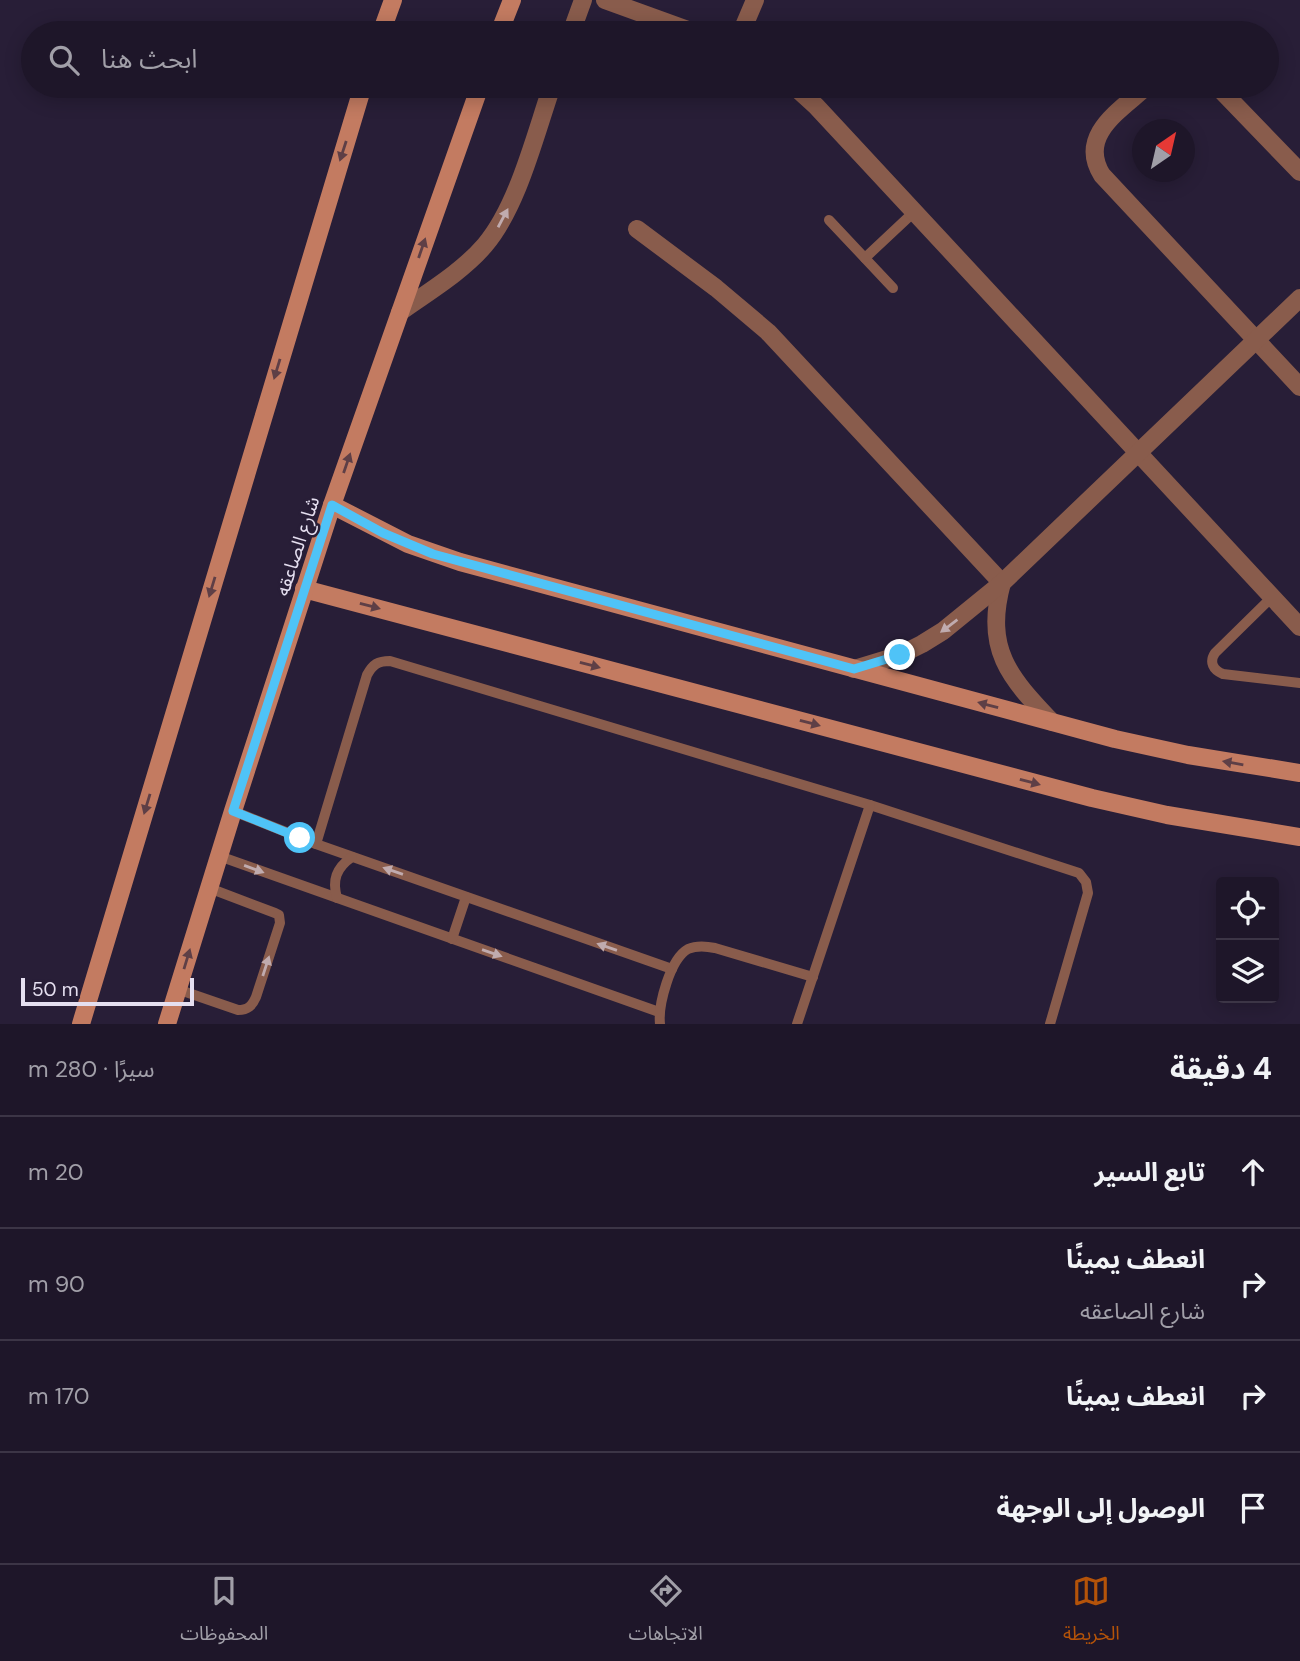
<!DOCTYPE html>
<html lang="ar">
<head>
<meta charset="utf-8">
<style>
  body { margin:0; font-family:"DM Sans","Noto Sans Arabic",sans-serif; background:#2b2335; color:#f1f3f6; direction:rtl }
  .controls { position:absolute; right:21px; bottom:21px; display:grid; overflow:hidden; border-radius:7px; box-shadow:0 4px 18px #0003 }
  .controls button { width:63px; height:63px; display:grid; place-items:center; padding:0; border:0; border-bottom:2px solid #3c3546; background:#1e1629; color:#f1f3f6; font:35px sans-serif }
  .compass { position:absolute; left:1132px; top:119px; width:63px; height:63px; border-radius:50%; background:#1e1629; box-shadow:0 4px 18px #0003; rotate:34deg }
  .scale { position:absolute; left:21px; bottom:18px; width:173px; box-sizing:border-box; padding-left:7px; border:4px solid #e5dff0; border-top:0; font-size:19px; line-height:24px; white-space:nowrap; color:#e5dff0; -webkit-text-stroke:5px #281e37; paint-order:stroke }
  .stop { position:absolute; width:21px; height:21px; margin:-16px; border:5px solid #4fc3f7; border-radius:50%; background:#fff }
  .stop.end { background:#4fc3f7; border-color:#fff; box-shadow:0 2px 7px #0008 }
  .list { margin:0; padding:0; list-style:none }
  h2 { display:flex; justify-content:space-between; align-items:center; height:91px; margin:0; padding:0 28px; font-size:30px }
  h2 small { font-size:23px; font-weight:400; color:#a19fa8 }
  .list li { display:grid; grid-template-columns:46px 1fr auto; gap:21px; align-items:center; box-sizing:border-box; height:112px; padding:0 28px; border-top:2px solid #3c3546 }
  .list b { display:block; font-size:26px; white-space:nowrap }
  .list p { margin:0; font-size:23px; white-space:nowrap; color:#a19fa8 }
  .list em { font-size:23px; font-style:normal; color:#a19fa8 }
  .icon { flex:none; width:38px; height:38px; fill:none; stroke:currentColor; stroke-width:2; stroke-linecap:round; stroke-linejoin:round }
  .map { position:relative; flex:none; width:1300px; height:1024px; overflow:hidden; direction:ltr }
  .search { position:absolute; background:#1e1629; box-shadow:0 4px 18px #0003; left:21px; right:21px; top:21px; height:77px; display:flex; align-items:center; gap:18px; box-sizing:border-box; padding:0 24px; border-radius:38px; color:#a19fa8; font-size:26px }
  .sheet { height:539px; background:#1e1629 }
  nav { display:flex; justify-content:space-around; align-items:center; box-sizing:border-box; height:98px; border-top:2px solid #3c3546; background:#1e1629; font-size:19px; color:#a19fa8 }
  nav a { display:grid; justify-items:center; gap:4px }
  nav .on { color:#b45309 }
  .map>svg:first-child { display:block }
</style>
</head>
<body>
<div class="map">
<svg width="1300" height="1024" viewBox="0 0 1300 1024">
  <rect width="100%" height="100%" fill="#281e37"/>
  <g fill="none" stroke-linecap="round" stroke-linejoin="round">
    <!-- lane -->
    <g stroke="#895c4c" stroke-width="10">
      <polyline points="829,220 893,288"/>
      <polyline points="865,258 914,212"/>
      <path d="M1271,598L1215,653C1209,662 1213,670 1223,674L1300,683"/>
      <polyline points="233,811 316,844 672,969"/>
      <path d="M316,844L367,675C373,664 378,661 390,661L870,805L1079,873L1086,882L1088,893L1050,1024"/>
      <polyline points="219,856 659,1012"/>
      <path d="M337,898C332,880 336,868 352,857"/>
      <polyline points="452,939 466,897"/>
      <path d="M177,989L238,1010C248,1010 252,1006 256,997L280,923L279,915L275,913L209,888"/>
      <path d="M660,1024C658,1005 670,959 688,949C697,945 706,946 715,948L813,977"/>
      <polyline points="797,1024 870,805"/>
    </g>
    <!-- street -->
    <g stroke="#895c4c" stroke-width="18">
      <polyline points="605,0 696,33"/>
      <polyline points="571,33 583,0"/>
      <polyline points="741,33 755,0"/>
      <polyline points="794,86 816,106 1300,627"/>
      <path d="M1147,86C1121,110 1077,135 1102,175L1300,387"/>
      <polyline points="1217,86 1300,172"/>
      <polyline points="637,229 716,288 768,332 1002,583"/>
      <path d="M400,312C428,292 462,272 485,245C518,206 535,135 552,86"/>
      <path d="M1002,583C984,649 1009,677 1052,722"/>
      <polyline points="854,669 900,655 922,644 943,631 1002,583 1300,298"/>
    </g>
    <!-- secondary -->
    <g stroke="#c37b61" stroke-width="18">
      <polyline points="381,33 393,0"/>
      <polyline points="499,33 512,0"/>
      <polyline points="332,505 408,544 460,562 1115,739 1188,755 1300,773"/>
      <polyline points="304,589 1092,798 1167,815 1300,837"/>
      <polyline points="81,1024 363,86"/>
      <polyline points="167,1024 233,811 332,505 480,86"/>
    </g>
  </g>
  <!-- one-way arrows -->
  <defs><path id="oneway-solid" d="M-6-.8H1V-3.2L6.5 0L1 3.2V.8H-6Z" transform="scale(1.75)"/></defs>
  <g fill="#5e3f46">
    <use href="#oneway-solid" transform="translate(343 151) rotate(108)"/>
    <use href="#oneway-solid" transform="translate(422 248) rotate(-71)"/>
    <use href="#oneway-solid" transform="translate(277 369) rotate(107)"/>
    <use href="#oneway-solid" transform="translate(347 463) rotate(-71)"/>
    <use href="#oneway-solid" transform="translate(212 587) rotate(107)"/>
    <use href="#oneway-solid" transform="translate(370 606) rotate(15)"/>
    <use href="#oneway-solid" transform="translate(590 665) rotate(15)"/>
    <use href="#oneway-solid" transform="translate(988 705) rotate(-165)"/>
    <use href="#oneway-solid" transform="translate(810 723) rotate(15)"/>
    <use href="#oneway-solid" transform="translate(1233 763) rotate(-170)"/>
    <use href="#oneway-solid" transform="translate(1030 782) rotate(15)"/>
    <use href="#oneway-solid" transform="translate(147 804) rotate(107)"/>
    <use href="#oneway-solid" transform="translate(187 959) rotate(-73)"/>
  </g>
  <g fill="#c0abae">
    <use href="#oneway-solid" transform="translate(503 218) rotate(-62)"/>
    <use href="#oneway-solid" transform="translate(949 626) rotate(143)"/>
    <use href="#oneway-solid" transform="translate(254 869) rotate(20)"/>
    <use href="#oneway-solid" transform="translate(393 871) rotate(-161)"/>
    <use href="#oneway-solid" transform="translate(607 947) rotate(-161)"/>
    <use href="#oneway-solid" transform="translate(492 953) rotate(19)"/>
    <use href="#oneway-solid" transform="translate(266 966) rotate(-72)"/>
  </g>
  <g fill="none" stroke-linecap="round" stroke-linejoin="round">
    <!-- route -->
    <polyline stroke="#4fc3f7" stroke-width="9" points="300,838 233,811 332,505 383,533 433,554 854,669 900,655"/>
  </g>
  <g text-anchor="middle" stroke-width="5" stroke-linejoin="round" paint-order="stroke">
    <!-- street labels -->
    <g font-size="19" fill="#e5dff0" stroke="#281e37">
      <text transform="translate(297 546) rotate(-72)" y="7">شارع الصاعقه</text>
    </g>
  </g>
</svg>
<div class="controls">
<button><svg class="icon" aria-label="locate" viewBox="0 0 24 24"><circle cx="12" cy="12" r="6"/><path d="M12 2v4M12 18v4M2 12h4M18 12h4"/></svg></button>
<button><svg class="icon" aria-label="layers" viewBox="0 0 24 24"><path d="M12 4l9 5-9 5-9-5zM3 14l9 5 9-5"/></svg></button>
</div>
<svg class="compass" viewBox="-18 -18 36 36"><path d="M0-13l5 13h-10z" fill="#e53935"/><path d="M0 13l5-13h-10z" fill="#a19fa8"/></svg>
<div class="scale">50 m</div>
<div class="stop" style="left:300px;top:838px"></div>
<div class="stop end" style="left:900px;top:655px"></div>
<div class="search"><svg class="icon" aria-label="search" viewBox="0 0 24 24"><circle cx="10" cy="10" r="6"/><path d="M15 15l6 6"/></svg>ابحث هنا</div>
</div>
<section class="sheet">
<h2>4 دقيقة<small>سيرًا · 280 m</small></h2>
<ul class="list">
<li><svg class="icon" aria-label="ahead" viewBox="0 0 24 24"><path d="M12 20V5M6 11l6-6 6 6"/></svg><div><b>تابع السير</b></div><em>20 m</em></li>
<li><svg class="icon" aria-label="right" viewBox="0 0 24 24"><path d="M7 20v-9h11M14 6l5 5-5 5"/></svg><div><b>انعطف يمينًا</b><p>شارع الصاعقه</p></div><em>90 m</em></li>
<li><svg class="icon" aria-label="right" viewBox="0 0 24 24"><path d="M7 20v-9h11M14 6l5 5-5 5"/></svg><div><b>انعطف يمينًا</b></div><em>170 m</em></li>
<li><svg class="icon" aria-label="arrive" viewBox="0 0 24 24"><path d="M6 21V4h12l-3 4 3 4H6"/></svg><div><b>الوصول إلى الوجهة</b></div></li>
</ul>
</section>
<nav>
<a class="on"><svg class="icon" aria-label="map" viewBox="0 0 24 24"><path d="M3 6l6-2 6 2 6-2v14l-6 2-6-2-6 2zM9 4v14M15 6v14"/></svg>الخريطة</a>
<a><svg class="icon" aria-label="directions" viewBox="0 0 24 24"><path d="M12 3l9 9-9 9-9-9zM9 14v-3h6M13 9l2 2-2 2"/></svg>الاتجاهات</a>
<a><svg class="icon" aria-label="saved" viewBox="0 0 24 24"><path d="M7 4h10v16l-5-4-5 4z"/></svg>المحفوظات</a>
</nav>
</body>
</html>
